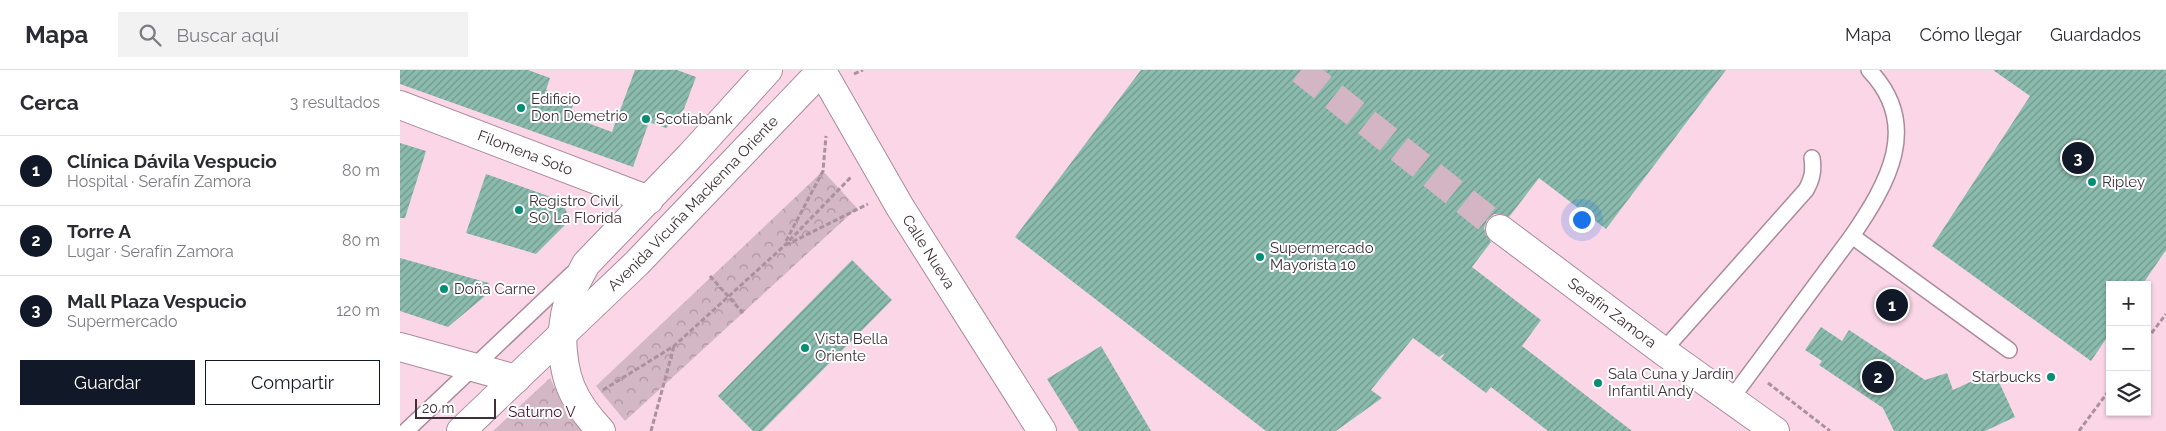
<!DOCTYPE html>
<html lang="es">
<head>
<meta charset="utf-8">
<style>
  body { margin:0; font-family:Raleway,sans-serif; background:#f2f2f3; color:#2b2b33 }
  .controls { position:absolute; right:15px; bottom:15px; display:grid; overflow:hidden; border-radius:0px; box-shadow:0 1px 4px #0004 }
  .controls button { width:45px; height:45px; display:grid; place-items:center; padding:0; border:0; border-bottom:1px solid #e1e1e2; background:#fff; color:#2b2b33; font:25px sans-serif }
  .scale { position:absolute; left:15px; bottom:12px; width:81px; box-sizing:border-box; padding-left:5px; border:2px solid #3e3037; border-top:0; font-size:14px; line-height:18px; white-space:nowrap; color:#3e3037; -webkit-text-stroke:4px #fff; paint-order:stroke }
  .you { position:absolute; left:1181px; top:149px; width:18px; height:18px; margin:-12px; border:4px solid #fff; border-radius:50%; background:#1a73e8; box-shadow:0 0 0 8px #1a73e833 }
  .badge { display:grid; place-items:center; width:32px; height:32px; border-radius:50%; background:#111827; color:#fff; font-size:16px; font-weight:700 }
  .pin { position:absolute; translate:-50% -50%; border:2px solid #fff; box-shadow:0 1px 5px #0006 }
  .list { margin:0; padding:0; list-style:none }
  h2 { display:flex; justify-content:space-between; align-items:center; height:65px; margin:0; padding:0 20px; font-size:21px }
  h2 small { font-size:16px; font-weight:400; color:#7c7c81 }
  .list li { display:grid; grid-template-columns:32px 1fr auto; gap:15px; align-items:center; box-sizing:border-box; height:70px; padding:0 20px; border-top:1px solid #e1e1e2 }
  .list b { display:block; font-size:19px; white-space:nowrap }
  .list p { margin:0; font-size:16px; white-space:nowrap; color:#7c7c81 }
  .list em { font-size:16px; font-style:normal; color:#7c7c81 }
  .actions { display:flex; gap:10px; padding:15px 20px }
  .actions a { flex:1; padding:11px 0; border:1px solid #111827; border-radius:0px; text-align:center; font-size:18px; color:#111827 }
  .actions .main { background:#111827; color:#fff }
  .icon { flex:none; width:28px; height:28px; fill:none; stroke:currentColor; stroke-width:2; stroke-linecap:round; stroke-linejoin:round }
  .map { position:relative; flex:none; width:1766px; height:361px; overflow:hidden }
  header { display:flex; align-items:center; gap:30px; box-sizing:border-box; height:70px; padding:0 25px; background:#fff; border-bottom:1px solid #e1e1e2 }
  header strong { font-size:24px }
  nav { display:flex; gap:28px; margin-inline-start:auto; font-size:18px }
  .search { width:350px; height:45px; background:#f2f2f3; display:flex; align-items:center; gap:12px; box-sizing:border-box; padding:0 18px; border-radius:0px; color:#7c7c81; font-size:19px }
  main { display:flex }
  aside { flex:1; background:#fff }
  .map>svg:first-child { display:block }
</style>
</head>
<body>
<header>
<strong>Mapa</strong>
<div class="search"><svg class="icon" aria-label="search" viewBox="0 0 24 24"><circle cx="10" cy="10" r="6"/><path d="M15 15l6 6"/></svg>Buscar aquí</div>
<nav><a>Mapa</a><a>Cómo llegar</a><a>Guardados</a></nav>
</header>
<main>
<aside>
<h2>Cerca<small>3 resultados</small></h2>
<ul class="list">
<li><span class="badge">1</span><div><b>Clínica Dávila Vespucio</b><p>Hospital · Serafín Zamora</p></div><em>80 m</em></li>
<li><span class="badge">2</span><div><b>Torre A</b><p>Lugar · Serafín Zamora</p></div><em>80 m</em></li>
<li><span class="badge">3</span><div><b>Mall Plaza Vespucio</b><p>Supermercado</p></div><em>120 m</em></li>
</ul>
<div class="actions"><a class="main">Guardar</a><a>Compartir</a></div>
</aside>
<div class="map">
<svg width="1766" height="361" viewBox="0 0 1766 361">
  <defs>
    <pattern id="park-crowns" width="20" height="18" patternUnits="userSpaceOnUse" patternTransform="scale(1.25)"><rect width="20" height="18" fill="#d4b7c5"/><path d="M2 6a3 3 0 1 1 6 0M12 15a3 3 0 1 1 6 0" fill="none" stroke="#ad95a1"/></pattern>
    <pattern id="building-hatch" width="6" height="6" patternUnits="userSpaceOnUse" patternTransform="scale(1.25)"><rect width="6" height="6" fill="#8abbad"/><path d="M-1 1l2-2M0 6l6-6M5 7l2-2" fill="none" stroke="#72988e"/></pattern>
  </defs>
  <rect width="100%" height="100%" fill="#fad6e7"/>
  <!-- park -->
  <g fill="url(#park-crowns)">
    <polygon points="423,101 457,138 225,351 196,316"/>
    <polygon points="150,308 167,343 183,361 93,361"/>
  </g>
  <!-- building -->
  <g fill="url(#building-hatch)">
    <polygon points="0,0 128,0 150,8 146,20 175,30 169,46 212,62 235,0 277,0 296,7 284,39 266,58 249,52 233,97 0,14"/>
    <polygon points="741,0 1326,0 1206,159 1139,108 1109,147 1102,144 1094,144 1087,150 1084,158 1086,165 1091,172 1072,197 1141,250 1122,276 1232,361 1148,361 1091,317 1086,323 1041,289 1045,283 1039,287 1013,268 971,320 982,328 936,361 866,361 615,167"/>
    <polygon points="1593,0 1766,0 1766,180 1742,215 1710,215 1710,263 1691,291 1532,176 1630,26"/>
    <polygon points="0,73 26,81 5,148 0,148"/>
    <polygon points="86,104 162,131 170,150 136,184 66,163"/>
    <polygon points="0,188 89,213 85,226 48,257 0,241"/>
    <polygon points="452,190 492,230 362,361 353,361 318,326"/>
    <polygon points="1421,257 1442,271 1449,260 1525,310 1547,303 1553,320 1594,301 1615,347 1585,361 1494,361 1483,338 1419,295 1422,291 1405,280"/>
    <polygon points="701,276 751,361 679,361 647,309"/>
  </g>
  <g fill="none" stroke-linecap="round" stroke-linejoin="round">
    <!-- secondary-tunnel -->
    <polyline stroke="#d4b5c4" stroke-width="28" stroke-dasharray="28 14" stroke-linecap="butt" points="901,0 1100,159"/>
    <!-- lane casing -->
    <g stroke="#ac8a9b" stroke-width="18">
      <g id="lane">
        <path d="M1452,166C1488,113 1522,55 1469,0"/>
        <path d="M1263,281L1406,120C1412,109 1414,101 1412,88"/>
        <polyline points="1331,329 1452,166 1609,280"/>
        <polyline points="6,361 172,204"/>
      </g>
    </g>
    <!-- street casing -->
    <g stroke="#ac8a9b" stroke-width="30">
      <g id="street">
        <path id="s1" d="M0,35L249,130"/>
        <polyline points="162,266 165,245 170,224 186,194 290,86 368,0"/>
        <polyline points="0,277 116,309"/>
      </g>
    </g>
    <!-- secondary casing -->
    <g stroke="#ac8a9b" stroke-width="30">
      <g id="secondary">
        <path id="s2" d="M422,1L500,137L642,361"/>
        <path id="s3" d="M1100,159L1263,281L1375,361"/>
        <path d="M162,266C163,308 172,330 201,361"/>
      </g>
    </g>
    <!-- primary casing -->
    <g stroke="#ac8a9b" stroke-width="30">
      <g id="primary">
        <path id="s4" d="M61,361L237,193L422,0"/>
      </g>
    </g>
    <!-- path -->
    <g stroke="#ab909d" stroke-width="3" stroke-dasharray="5 2.5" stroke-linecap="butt">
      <polyline points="454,4 463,0"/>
      <polyline points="386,171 423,101 426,66"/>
      <polyline points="386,175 468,134"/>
      <polyline points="310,206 343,243"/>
      <polyline points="1747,269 1766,244"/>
      <polyline points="1368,313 1430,361"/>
      <polyline points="203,320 274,276 384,176 451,107"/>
      <polyline points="251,361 274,276"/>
      <polyline points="1679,361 1710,319"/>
    </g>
    <!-- lane -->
    <use href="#lane" stroke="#fff" stroke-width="15"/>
    <!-- street -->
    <use href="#street" stroke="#fff" stroke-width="28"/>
    <!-- secondary -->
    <use href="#secondary" stroke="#fff" stroke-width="28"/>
    <!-- primary -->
    <use href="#primary" stroke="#fff" stroke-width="28"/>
  </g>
  <!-- markers -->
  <g fill="#038d75" stroke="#fff" stroke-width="2">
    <circle cx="121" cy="38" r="5"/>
    <circle cx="246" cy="49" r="5"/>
    <circle cx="1692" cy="112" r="5"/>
    <circle cx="119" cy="140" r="5"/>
    <circle cx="860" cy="187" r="5"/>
    <circle cx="44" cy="219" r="5"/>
    <circle cx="405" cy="278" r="5"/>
    <circle cx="1651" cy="307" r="5"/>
    <circle cx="1198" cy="313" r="5"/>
  </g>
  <g text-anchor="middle" stroke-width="4" stroke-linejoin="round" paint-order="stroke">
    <!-- poi labels -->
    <g font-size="15" fill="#3e3037" stroke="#fff" text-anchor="start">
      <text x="131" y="34">Edificio<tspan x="131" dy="17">Don Demetrio</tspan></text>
      <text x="256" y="54">Scotiabank</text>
      <text x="1702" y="117">Ripley</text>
      <text x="129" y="136">Registro Civil<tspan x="129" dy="17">SO La Florida</tspan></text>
      <text x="870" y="183">Supermercado<tspan x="870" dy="17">Mayorista 10</tspan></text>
      <text x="54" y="224">Doña Carne</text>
      <text x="415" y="274">Vista Bella<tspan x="415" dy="17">Oriente</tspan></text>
      <text x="1208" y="309">Sala Cuna y Jardín<tspan x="1208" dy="17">Infantil Andy</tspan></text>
      <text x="1641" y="312" text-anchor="end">Starbucks</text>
    </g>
    <!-- street labels -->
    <g font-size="15" fill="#3e3037" stroke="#fff">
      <text dy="5" stroke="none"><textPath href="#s1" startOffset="134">Filomena Soto</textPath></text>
      <text dy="5" stroke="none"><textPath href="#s4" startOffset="325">Avenida Vicuña Mackenna Oriente</textPath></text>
      <text dy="5" stroke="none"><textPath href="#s2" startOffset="210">Calle Nueva</textPath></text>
      <text dy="5" stroke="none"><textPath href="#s3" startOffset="140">Serafín Zamora</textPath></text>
    </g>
    <!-- park labels -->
    <g font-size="15" fill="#461331" stroke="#fff">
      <text x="142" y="347">Saturno V</text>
    </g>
  </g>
</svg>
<div class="controls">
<button>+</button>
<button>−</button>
<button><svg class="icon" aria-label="layers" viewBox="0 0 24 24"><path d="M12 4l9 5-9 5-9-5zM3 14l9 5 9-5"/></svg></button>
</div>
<div class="scale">20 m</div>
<div class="you"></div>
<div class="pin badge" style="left:1492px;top:235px">1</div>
<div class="pin badge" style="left:1478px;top:307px">2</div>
<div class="pin badge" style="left:1678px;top:88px">3</div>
</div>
</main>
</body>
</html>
